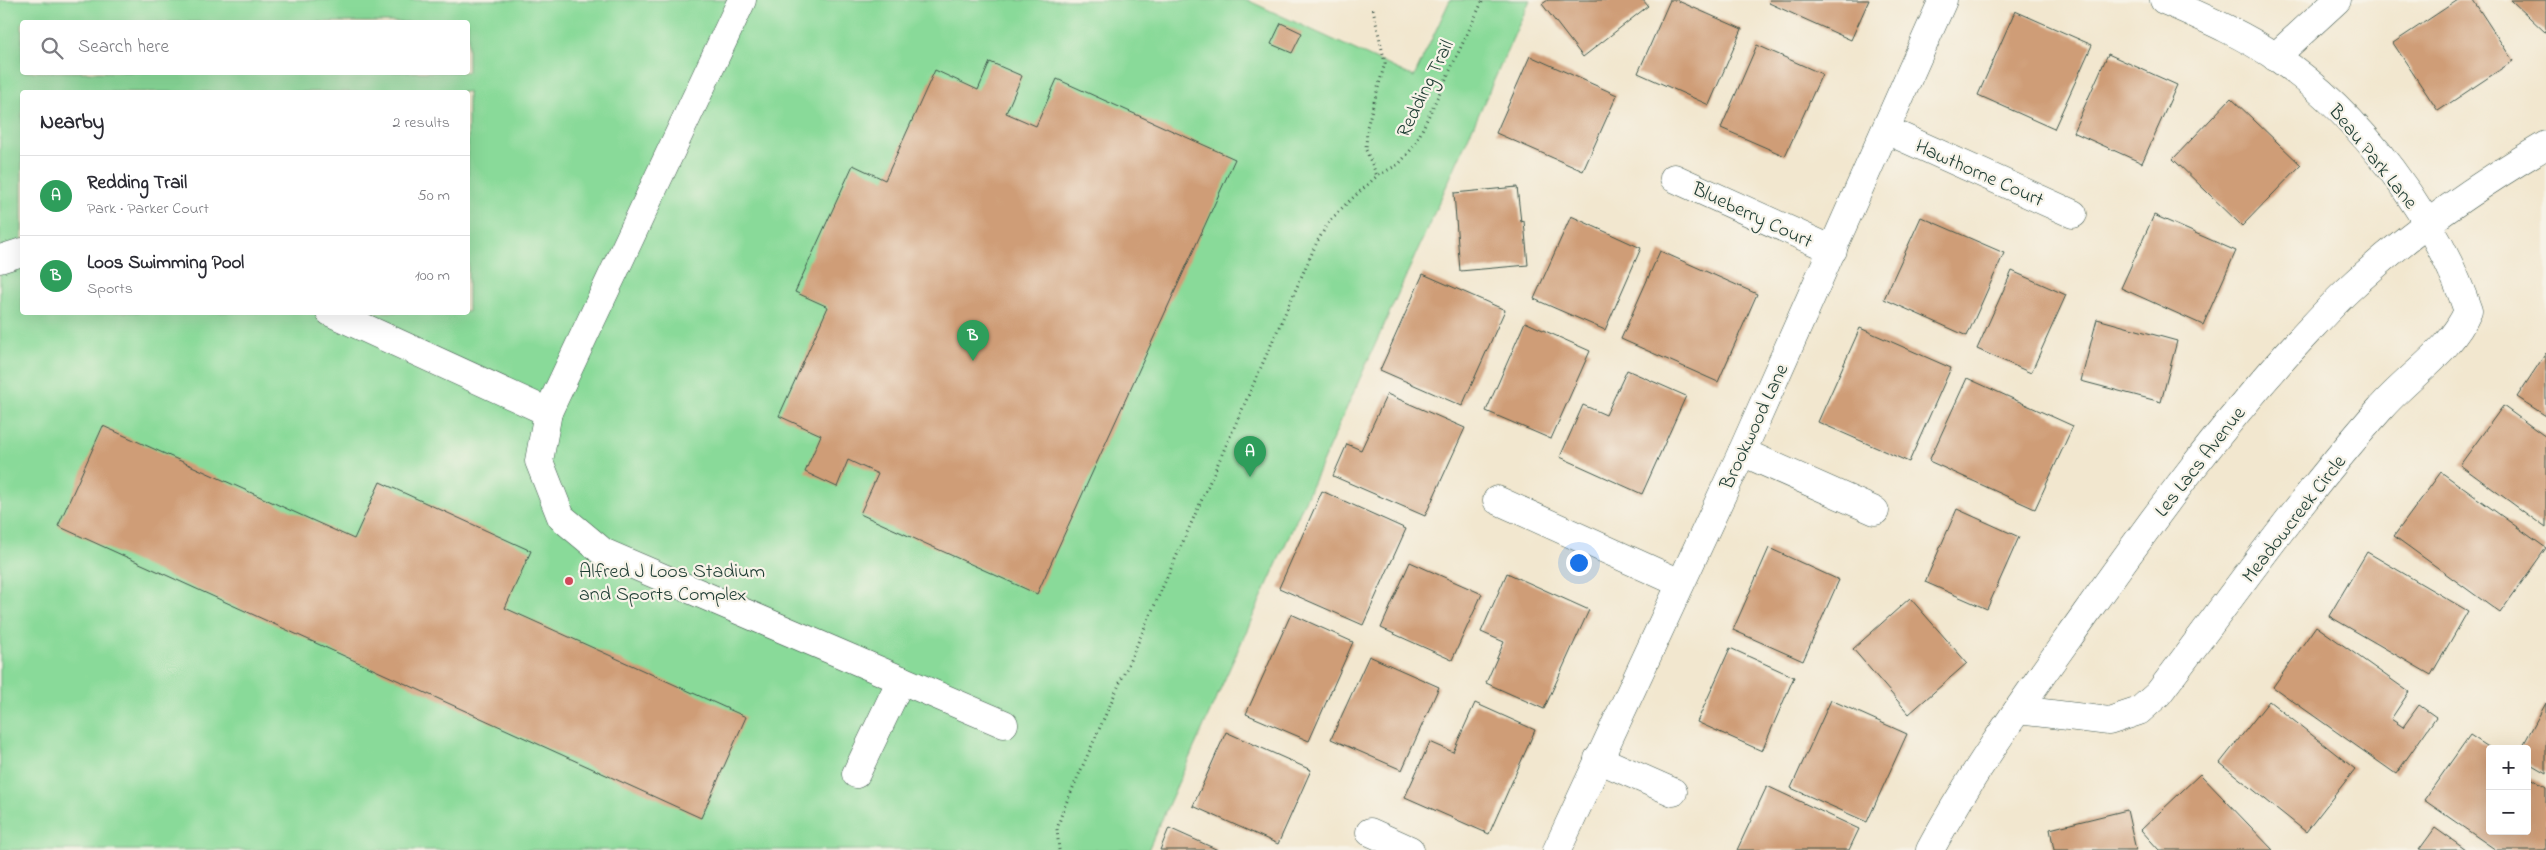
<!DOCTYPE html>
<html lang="en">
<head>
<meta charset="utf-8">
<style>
  body { margin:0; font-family:"Indie Flower",sans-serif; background:#f7f7f7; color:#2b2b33 }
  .controls { position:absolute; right:15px; bottom:15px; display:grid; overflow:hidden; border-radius:5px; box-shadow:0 5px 20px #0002 }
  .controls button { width:45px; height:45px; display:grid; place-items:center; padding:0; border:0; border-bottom:1px solid #e1e1e2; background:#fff; color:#2b2b33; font:25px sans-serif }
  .you { position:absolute; left:1578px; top:562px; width:18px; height:18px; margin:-12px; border:4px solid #fff; border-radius:50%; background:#1a73e8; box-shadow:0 0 0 8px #1a73e833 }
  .badge { display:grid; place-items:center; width:32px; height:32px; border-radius:50%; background:#db2777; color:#fff; font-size:16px; font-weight:700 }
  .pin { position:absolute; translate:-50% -41px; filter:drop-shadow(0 1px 2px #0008) }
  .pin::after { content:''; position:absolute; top:26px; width:18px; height:15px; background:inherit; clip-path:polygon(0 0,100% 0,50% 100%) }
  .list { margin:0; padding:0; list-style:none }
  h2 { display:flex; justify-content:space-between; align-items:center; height:65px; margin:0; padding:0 20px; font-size:21px }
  h2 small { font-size:16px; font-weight:400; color:#7c7c81 }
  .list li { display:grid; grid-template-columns:32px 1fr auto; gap:15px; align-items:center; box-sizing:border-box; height:80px; padding:0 20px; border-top:1px solid #e1e1e2 }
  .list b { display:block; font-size:19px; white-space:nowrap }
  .list p { margin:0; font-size:16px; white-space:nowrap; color:#7c7c81 }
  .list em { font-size:16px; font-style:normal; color:#7c7c81 }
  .icon { flex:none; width:28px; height:28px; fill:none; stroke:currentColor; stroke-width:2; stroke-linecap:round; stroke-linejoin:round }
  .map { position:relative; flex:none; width:2546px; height:850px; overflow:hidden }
  .search { position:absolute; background:#fff; box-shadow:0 5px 20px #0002; left:20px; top:20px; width:450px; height:55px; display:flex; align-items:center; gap:12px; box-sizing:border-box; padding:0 18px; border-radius:5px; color:#7c7c81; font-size:19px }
  .panel { position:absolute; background:#fff; box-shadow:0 5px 20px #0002; left:20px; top:90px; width:450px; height:225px; border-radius:5px }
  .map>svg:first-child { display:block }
</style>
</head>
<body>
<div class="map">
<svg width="2546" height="850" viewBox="0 0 2546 850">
  <rect width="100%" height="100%" fill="#f7f3e8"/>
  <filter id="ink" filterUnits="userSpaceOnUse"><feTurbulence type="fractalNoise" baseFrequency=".02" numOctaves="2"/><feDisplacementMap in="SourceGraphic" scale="10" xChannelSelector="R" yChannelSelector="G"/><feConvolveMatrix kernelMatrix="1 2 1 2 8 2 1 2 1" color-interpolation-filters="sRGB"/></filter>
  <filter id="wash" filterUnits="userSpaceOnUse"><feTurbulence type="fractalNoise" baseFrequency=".0096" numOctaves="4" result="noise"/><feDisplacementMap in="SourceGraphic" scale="20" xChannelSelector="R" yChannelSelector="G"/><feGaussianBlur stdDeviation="1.12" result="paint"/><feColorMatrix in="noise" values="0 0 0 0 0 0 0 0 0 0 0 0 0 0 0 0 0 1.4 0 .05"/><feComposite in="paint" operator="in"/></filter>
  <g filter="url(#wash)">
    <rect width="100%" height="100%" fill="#f2e7cf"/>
    <!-- green -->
    <path fill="#89da99" stroke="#548c66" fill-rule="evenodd" d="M0,0H1247L1414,77L1450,0H1530L1148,850H0ZM22,22H468V72H22ZM22,92H468V312H22Z"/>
    <g id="blocks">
      <!-- building -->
      <g fill="#cf9d77">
        <polygon points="1548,0 1643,0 1648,6 1583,57 1542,4"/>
        <polygon points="1670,0 1676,0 1742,29 1709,105 1638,73"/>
        <polygon points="1770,0 1869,0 1851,40 1769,3"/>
        <polygon points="2458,0 2473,0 2513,61 2438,111 2393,43"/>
        <polygon points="2511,0 2546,0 2546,33"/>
        <polygon points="2015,11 2092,45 2054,129 1978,95"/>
        <polygon points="1281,23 1302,33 1292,53 1271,44"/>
        <polygon points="1757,45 1822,74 1785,156 1721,128"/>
        <polygon points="2108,54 2177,85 2142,163 2073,132"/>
        <polygon points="1530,56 1617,95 1583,171 1496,133"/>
        <polygon points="990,62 1022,76 1006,113 1036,126 1057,79 1235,159 1037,594 860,514 878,474 848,460 837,487 805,472 821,435 779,416 828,307 795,292 853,165 885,180 935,70 978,90"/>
        <polygon points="2231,98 2301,165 2242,226 2173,159"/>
        <polygon points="1517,187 1521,222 1524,221 1528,265 1460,271 1454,193"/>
        <polygon points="2154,215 2236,251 2203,325 2121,288"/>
        <polygon points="1571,216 1641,248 1605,330 1534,299"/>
        <polygon points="1921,217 2004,253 1967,336 1884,299"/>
        <polygon points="1660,251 1757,294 1718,382 1621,339"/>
        <polygon points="2012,271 2066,295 2031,373 1977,349"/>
        <polygon points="1423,274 1505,310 1462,406 1380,370"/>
        <polygon points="2097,319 2177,341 2161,402 2081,381"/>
        <polygon points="1525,322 1590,351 1551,439 1486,411"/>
        <polygon points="1860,328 1951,368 1909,462 1818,422"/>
        <polygon points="2546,353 2546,416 2517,397"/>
        <polygon points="1627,370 1686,396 1642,494 1560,457 1583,405 1606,415"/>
        <polygon points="1967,378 2073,426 2035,509 1929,461"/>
        <polygon points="1387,394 1465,428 1425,516 1333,476 1347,444 1361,450"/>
        <polygon points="2503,406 2546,437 2546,528 2460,465"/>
        <polygon points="103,426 354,539 380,482 531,551 505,608 746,717 701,818 58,526"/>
        <polygon points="2441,472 2546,548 2500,613 2394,536"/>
        <polygon points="1322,491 1406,529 1363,625 1279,588"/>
        <polygon points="1957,509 2019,537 1987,609 1925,582"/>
        <polygon points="1769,548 1839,580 1803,661 1733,630"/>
        <polygon points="2367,552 2468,611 2431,675 2329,616"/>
        <polygon points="1410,562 1482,594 1452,660 1381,628"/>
        <polygon points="1507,573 1589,610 1544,709 1486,683 1504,642 1481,632"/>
        <polygon points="1910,598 1967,663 1909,714 1853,649"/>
        <polygon points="1291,614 1353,642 1309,741 1246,714"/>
        <polygon points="2316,626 2409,692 2391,719 2403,727 2419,705 2436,717 2396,774 2273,687"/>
        <polygon points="1730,648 1794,677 1762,751 1697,722"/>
        <polygon points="1369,656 1439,687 1402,770 1331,739"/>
        <polygon points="1831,700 1907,734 1867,822 1791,788"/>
        <polygon points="2269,701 2355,769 2306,832 2220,763"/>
        <polygon points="1475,703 1535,730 1489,834 1405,797 1430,742 1453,752"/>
        <polygon points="2546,703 2546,773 2527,762 2527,749 2521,749"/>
        <polygon points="1226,732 1311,770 1278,844 1193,806"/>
        <polygon points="2470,735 2490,748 2490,831 2527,831 2527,775 2546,788 2546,850 2496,850 2424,800"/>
        <polygon points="2200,774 2273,850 2159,850 2141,830"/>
        <polygon points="1767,786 1859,829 1849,850 1737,850"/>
        <polygon points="2127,810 2136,850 2054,850 2050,829"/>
        <polygon points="1169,828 1218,850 1160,850"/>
        <polygon points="2435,828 2466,850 2419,850"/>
      </g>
    </g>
  </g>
  <g filter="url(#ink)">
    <use href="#blocks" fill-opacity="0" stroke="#3f564b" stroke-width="1"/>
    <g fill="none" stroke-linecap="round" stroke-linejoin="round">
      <!-- minor casing -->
      <g stroke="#3f564b" stroke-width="29">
        <g id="minor">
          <polyline points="2275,57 2337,0"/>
          <polyline points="1886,130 2073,214"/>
          <polyline points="1674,178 1833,250"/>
          <polyline points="0,259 22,252"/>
          <polyline points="330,312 548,412 742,0"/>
          <polyline points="548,412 539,461 561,517 603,552 1004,724"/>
          <polyline points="1742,452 1875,511"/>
          <polyline points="1497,500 1680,583"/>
          <path d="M2018,710L2109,721L2139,711L2158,694C2231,598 2300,499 2380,409C2408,376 2451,351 2468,311C2436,216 2359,113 2276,57C2242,34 2202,17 2164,0"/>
          <polyline points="1598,759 1673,792"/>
          <polyline points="856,774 901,680"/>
          <polyline points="1370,832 1410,850"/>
          <polyline points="1557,850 1742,452 1943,0"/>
          <path d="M1930,850C1974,768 2030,692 2084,616C2152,520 2221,425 2301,339C2316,323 2331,306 2347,291C2407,234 2475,187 2546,145"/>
        </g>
      </g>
      <!-- path -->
      <g stroke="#3f564b" stroke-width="3" stroke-dasharray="1 4" stroke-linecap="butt">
        <polyline points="1373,9 1385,63 1367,127 1366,150 1377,176"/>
        <polyline points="1059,850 1057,829 1063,810 1317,242 1329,222 1346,204 1377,176 1399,164 1415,145 1483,0"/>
      </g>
      <!-- minor -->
      <use href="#minor" stroke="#fff" stroke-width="28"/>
    </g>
  </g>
  <!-- markers -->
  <circle fill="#d1495b" stroke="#f7f3e8" stroke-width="2" cx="569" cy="581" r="5"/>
  <g text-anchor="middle" stroke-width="4.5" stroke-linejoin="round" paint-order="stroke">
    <!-- street labels -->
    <g font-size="20" fill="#1f3d34" stroke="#f7f3e8">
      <text transform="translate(1424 88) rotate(-64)" y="7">Redding Trail</text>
      <text transform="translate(2374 156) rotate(51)" y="7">Beau Park Lane</text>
      <text transform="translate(1980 172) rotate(24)" y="7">Hawthorne Court</text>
      <text transform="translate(1753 214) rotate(25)" y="7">Blueberry Court</text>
      <text transform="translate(1753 426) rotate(-65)" y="7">Brookwood Lane</text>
      <text transform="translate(2199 461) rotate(-52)" y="7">Les Lacs Avenue</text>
      <text transform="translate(2293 518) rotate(-52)" y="7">Meadowcreek Circle</text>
    </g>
    <!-- poi labels -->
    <g font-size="20" fill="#1f3d34" stroke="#f7f3e8" text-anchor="start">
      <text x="579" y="577">Alfred J Loos Stadium<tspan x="579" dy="23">and Sports Complex</tspan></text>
    </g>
  </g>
</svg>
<div class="controls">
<button>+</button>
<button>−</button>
</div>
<div class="you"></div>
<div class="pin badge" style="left:1250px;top:477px;background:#2e9e5b">A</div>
<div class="pin badge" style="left:973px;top:361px;background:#2e9e5b">B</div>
<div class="search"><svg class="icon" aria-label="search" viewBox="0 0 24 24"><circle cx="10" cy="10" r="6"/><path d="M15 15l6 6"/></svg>Search here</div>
<section class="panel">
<h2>Nearby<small>2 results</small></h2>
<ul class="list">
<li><span class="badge" style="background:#2e9e5b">A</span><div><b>Redding Trail</b><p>Park · Parker Court</p></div><em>50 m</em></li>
<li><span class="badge" style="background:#2e9e5b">B</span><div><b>Loos Swimming Pool</b><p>Sports</p></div><em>100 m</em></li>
</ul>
</section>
</div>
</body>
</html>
